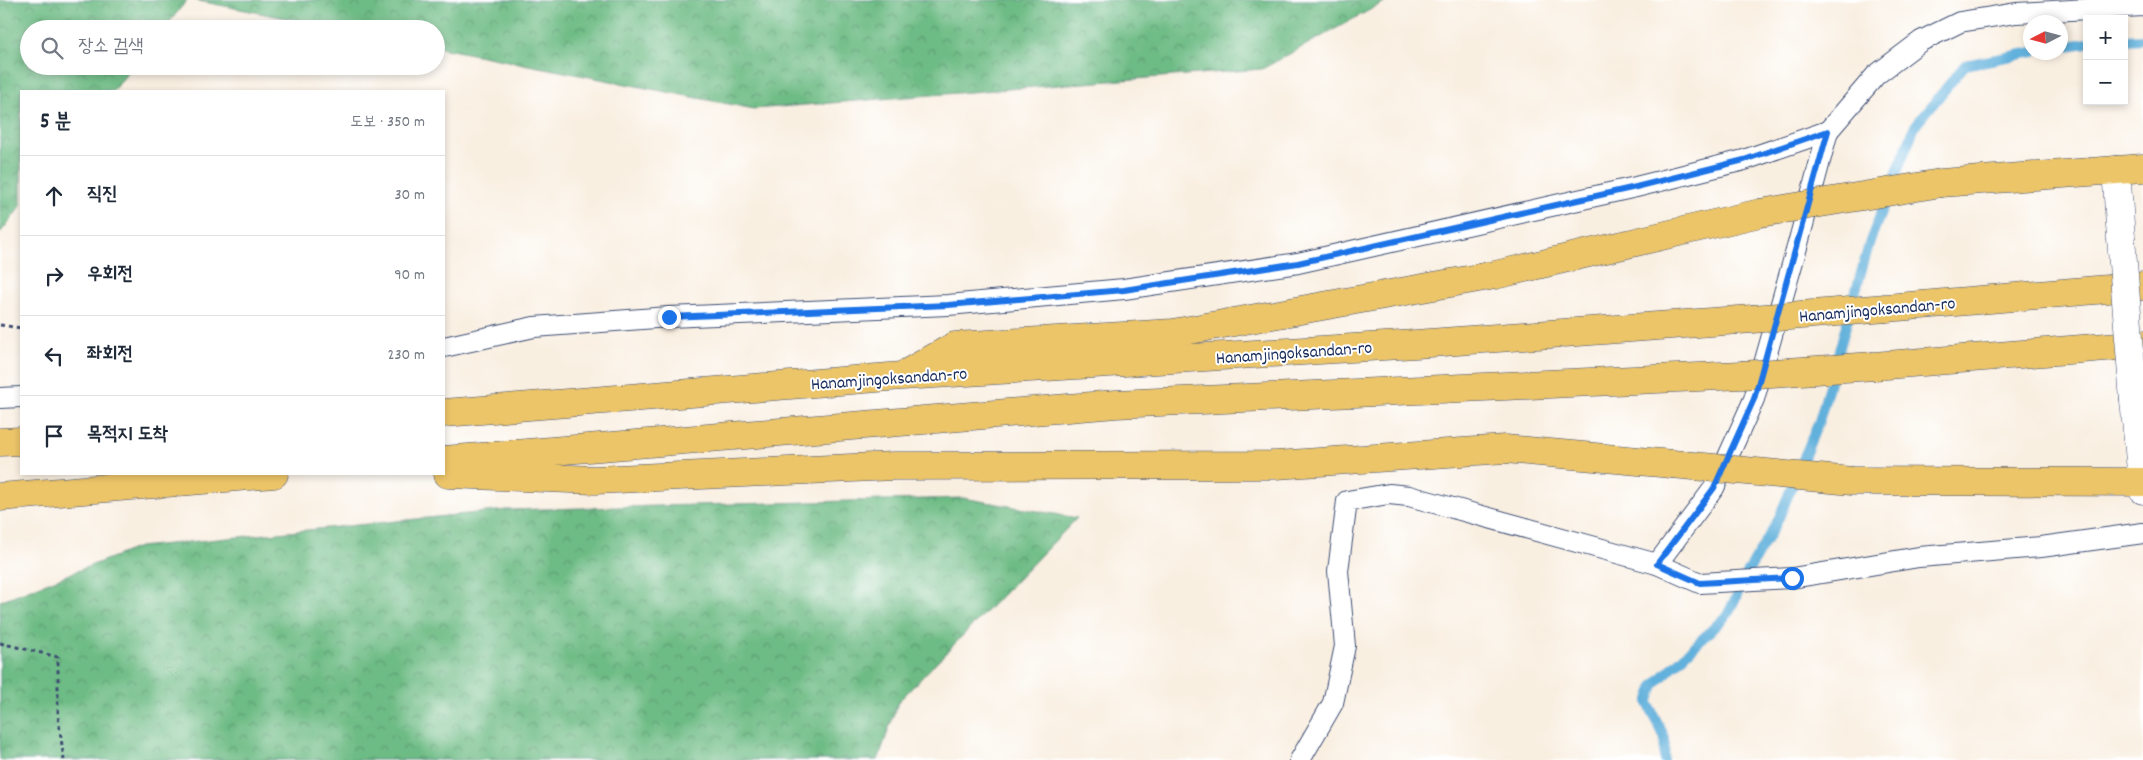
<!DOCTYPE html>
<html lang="ko">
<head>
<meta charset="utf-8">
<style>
  body { margin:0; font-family:Dekko,"Poor Story",sans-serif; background:#f2f2f3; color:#1f2937 }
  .controls { position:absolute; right:15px; top:15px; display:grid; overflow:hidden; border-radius:0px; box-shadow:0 2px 8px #0003 }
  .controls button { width:45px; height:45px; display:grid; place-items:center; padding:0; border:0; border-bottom:1px solid #e0e1e3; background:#fff; color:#1f2937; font:25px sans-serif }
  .compass { position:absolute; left:2023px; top:15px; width:45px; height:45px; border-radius:50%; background:#fff; box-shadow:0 2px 8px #0003; rotate:264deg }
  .stop { position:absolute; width:15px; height:15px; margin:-11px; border:4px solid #1a73e8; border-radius:50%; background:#fff }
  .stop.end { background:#1a73e8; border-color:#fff; box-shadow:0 1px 5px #0008 }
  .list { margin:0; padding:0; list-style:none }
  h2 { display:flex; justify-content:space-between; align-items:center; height:65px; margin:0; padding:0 20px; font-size:21px }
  h2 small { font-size:16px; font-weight:400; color:#747a83 }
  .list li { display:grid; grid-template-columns:32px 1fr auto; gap:15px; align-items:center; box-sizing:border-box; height:80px; padding:0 20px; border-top:1px solid #e0e1e3 }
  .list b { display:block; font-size:19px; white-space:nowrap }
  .list em { font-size:16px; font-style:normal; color:#747a83 }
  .icon { flex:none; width:28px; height:28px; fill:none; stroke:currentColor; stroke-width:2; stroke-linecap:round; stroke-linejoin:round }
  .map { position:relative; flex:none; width:2143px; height:760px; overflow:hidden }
  .search { position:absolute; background:#fff; box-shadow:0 2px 8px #0003; left:20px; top:20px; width:425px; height:55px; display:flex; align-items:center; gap:12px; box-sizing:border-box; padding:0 18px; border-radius:28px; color:#747a83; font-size:19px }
  .panel { position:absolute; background:#fff; box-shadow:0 2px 8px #0003; left:20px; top:90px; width:425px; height:385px; border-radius:0px }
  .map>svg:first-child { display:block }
</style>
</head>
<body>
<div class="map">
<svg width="2143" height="760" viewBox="0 0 2143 760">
  <defs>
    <pattern id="forest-crowns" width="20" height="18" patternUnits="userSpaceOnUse" patternTransform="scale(1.25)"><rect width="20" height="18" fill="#6ebc85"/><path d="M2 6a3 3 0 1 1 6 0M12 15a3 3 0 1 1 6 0" fill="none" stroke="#5a9970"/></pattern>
  </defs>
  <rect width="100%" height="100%" fill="#fff"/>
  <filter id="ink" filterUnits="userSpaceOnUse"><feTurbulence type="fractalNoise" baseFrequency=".02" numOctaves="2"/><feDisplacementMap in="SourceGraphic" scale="10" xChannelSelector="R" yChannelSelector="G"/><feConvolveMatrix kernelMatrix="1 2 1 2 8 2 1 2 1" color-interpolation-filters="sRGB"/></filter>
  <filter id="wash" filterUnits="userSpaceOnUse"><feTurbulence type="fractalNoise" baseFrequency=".0096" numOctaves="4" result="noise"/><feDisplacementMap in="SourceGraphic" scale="20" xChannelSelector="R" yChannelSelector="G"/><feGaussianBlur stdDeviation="1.12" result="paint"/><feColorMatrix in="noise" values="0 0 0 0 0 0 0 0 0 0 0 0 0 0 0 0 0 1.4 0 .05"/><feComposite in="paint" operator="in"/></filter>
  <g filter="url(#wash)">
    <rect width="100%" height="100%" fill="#f9efe1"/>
    <!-- forest -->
    <g fill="url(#forest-crowns)" stroke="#447672">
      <polygon points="0,0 187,0 164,29 29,29 29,66 133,66 113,91 21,91 21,206 0,233"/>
      <polygon points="194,0 1388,0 1262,69 754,109 436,47 436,29 341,29"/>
      <polygon points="963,498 1077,518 898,702 878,760 0,760 0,601 139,547 506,510"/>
    </g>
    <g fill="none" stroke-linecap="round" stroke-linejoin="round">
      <!-- stream -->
      <g stroke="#62b1dc" stroke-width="10">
        <polyline points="2124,40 2143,39"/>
        <polyline points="2060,47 2087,43"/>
        <polyline points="1664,760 1665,738 1648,703 1654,685 1728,614 1749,570 1778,520 1819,421 1870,241 1915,126 1965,65 2033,52"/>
      </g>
    </g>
  </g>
  <g filter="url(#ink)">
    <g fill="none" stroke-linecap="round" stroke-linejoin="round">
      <!-- lane casing -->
      <g stroke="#3c4c72" stroke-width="22">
        <g id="lane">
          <polyline points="1828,131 1876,75 1921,41 1960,22 2016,13 2143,6"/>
          <polyline points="444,347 534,327 669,317 948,305 1124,289 1298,263 1636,187 1744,160 1828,131 1799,240 1754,399 1714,488 1657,564"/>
          <polyline points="0,398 21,397"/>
          <polyline points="1300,760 1333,703 1345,646 1338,571 1347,501 1389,494 1409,496 1657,564 1700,583 1792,578 1919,557 2041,547 2143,533"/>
        </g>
      </g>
      <!-- street casing -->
      <g stroke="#3c4c72" stroke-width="29">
        <g id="street">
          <polyline points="2116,170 2121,238"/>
          <polyline points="2134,400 2143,490"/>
        </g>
      </g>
      <!-- highway casing -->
      <g stroke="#3c4c72" stroke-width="29">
        <g id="highway">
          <polyline points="1941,183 2143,168"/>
          <polyline points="1886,308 2143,286"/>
          <polyline points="1874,366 2143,344"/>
          <polyline points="907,373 955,346 1173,333 1495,275 1760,213"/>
          <polyline points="444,413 902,376 1416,344 1752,319"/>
          <polyline points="0,442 21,441"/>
          <polyline points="444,460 1116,404 1742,375"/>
          <polyline points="448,474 595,480 894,466 1276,465 1505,449 1672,464"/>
          <polyline points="1852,481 2143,482"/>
          <polyline points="0,497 274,474"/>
        </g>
      </g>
      <!-- path -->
      <g stroke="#3c4c72" stroke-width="3" stroke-dasharray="4 4" stroke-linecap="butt">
        <polyline points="0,325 21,328"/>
        <polyline points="0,643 58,657 58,716 64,760"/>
      </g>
      <!-- lane -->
      <use href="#lane" stroke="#fff" stroke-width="20"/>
      <!-- street -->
      <use href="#street" stroke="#fff" stroke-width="28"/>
      <!-- highway -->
      <use href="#highway" stroke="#edc569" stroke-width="28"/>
      <!-- street-bridge casing -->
      <g stroke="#3c4c72" stroke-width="29" stroke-linecap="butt">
        <polyline id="street-bridge" points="2121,238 2134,400"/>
      </g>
      <!-- highway-bridge casing -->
      <g stroke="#3c4c72" stroke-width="29" stroke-linecap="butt">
        <g id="highway-bridge">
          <polyline points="1760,213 1941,183"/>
          <polyline points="1752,319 1886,308"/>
          <polyline points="1742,375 1874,366"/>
          <polyline points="1672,464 1852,481"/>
        </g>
      </g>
      <!-- street-bridge -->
      <use href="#street-bridge" stroke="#fff" stroke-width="28"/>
      <!-- highway-bridge -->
      <use href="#highway-bridge" stroke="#edc569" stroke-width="28"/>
    </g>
  </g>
  <g fill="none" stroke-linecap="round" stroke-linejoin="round" filter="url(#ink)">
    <!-- route -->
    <polyline stroke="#1a73e8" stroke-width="6" points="669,317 948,305 1124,290 1298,263 1636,187 1744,160 1828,131 1754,399 1714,488 1657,564 1700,583 1792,578"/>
  </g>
  <g text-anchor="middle" stroke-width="4" stroke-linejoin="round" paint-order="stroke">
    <!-- street labels -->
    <g font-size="18" fill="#1b2f5e" stroke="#fff">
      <text transform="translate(1877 309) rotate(-5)" y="6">Hanamjingoksandan-ro</text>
      <text transform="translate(1294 352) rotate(-4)" y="6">Hanamjingoksandan-ro</text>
      <text transform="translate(889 378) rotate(-4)" y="6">Hanamjingoksandan-ro</text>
    </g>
  </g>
</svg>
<div class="controls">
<button>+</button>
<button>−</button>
</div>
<svg class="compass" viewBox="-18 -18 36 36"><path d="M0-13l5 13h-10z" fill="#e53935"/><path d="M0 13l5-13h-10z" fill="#747a83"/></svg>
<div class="stop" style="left:1792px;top:578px"></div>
<div class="stop end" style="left:669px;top:317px"></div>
<div class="search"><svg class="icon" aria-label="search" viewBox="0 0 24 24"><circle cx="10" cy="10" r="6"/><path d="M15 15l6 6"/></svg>장소 검색</div>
<section class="panel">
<h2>5 분<small>도보 · 350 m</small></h2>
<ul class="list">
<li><svg class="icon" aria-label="ahead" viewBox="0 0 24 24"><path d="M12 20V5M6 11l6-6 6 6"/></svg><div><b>직진</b></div><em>30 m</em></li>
<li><svg class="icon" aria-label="right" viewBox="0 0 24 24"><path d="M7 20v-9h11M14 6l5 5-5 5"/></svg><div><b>우회전</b></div><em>90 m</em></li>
<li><svg class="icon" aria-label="left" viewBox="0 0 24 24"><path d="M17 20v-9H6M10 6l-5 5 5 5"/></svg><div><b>좌회전</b></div><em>230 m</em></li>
<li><svg class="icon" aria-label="arrive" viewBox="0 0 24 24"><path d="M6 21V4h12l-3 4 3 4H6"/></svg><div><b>목적지 도착</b></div></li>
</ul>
</section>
</div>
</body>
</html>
